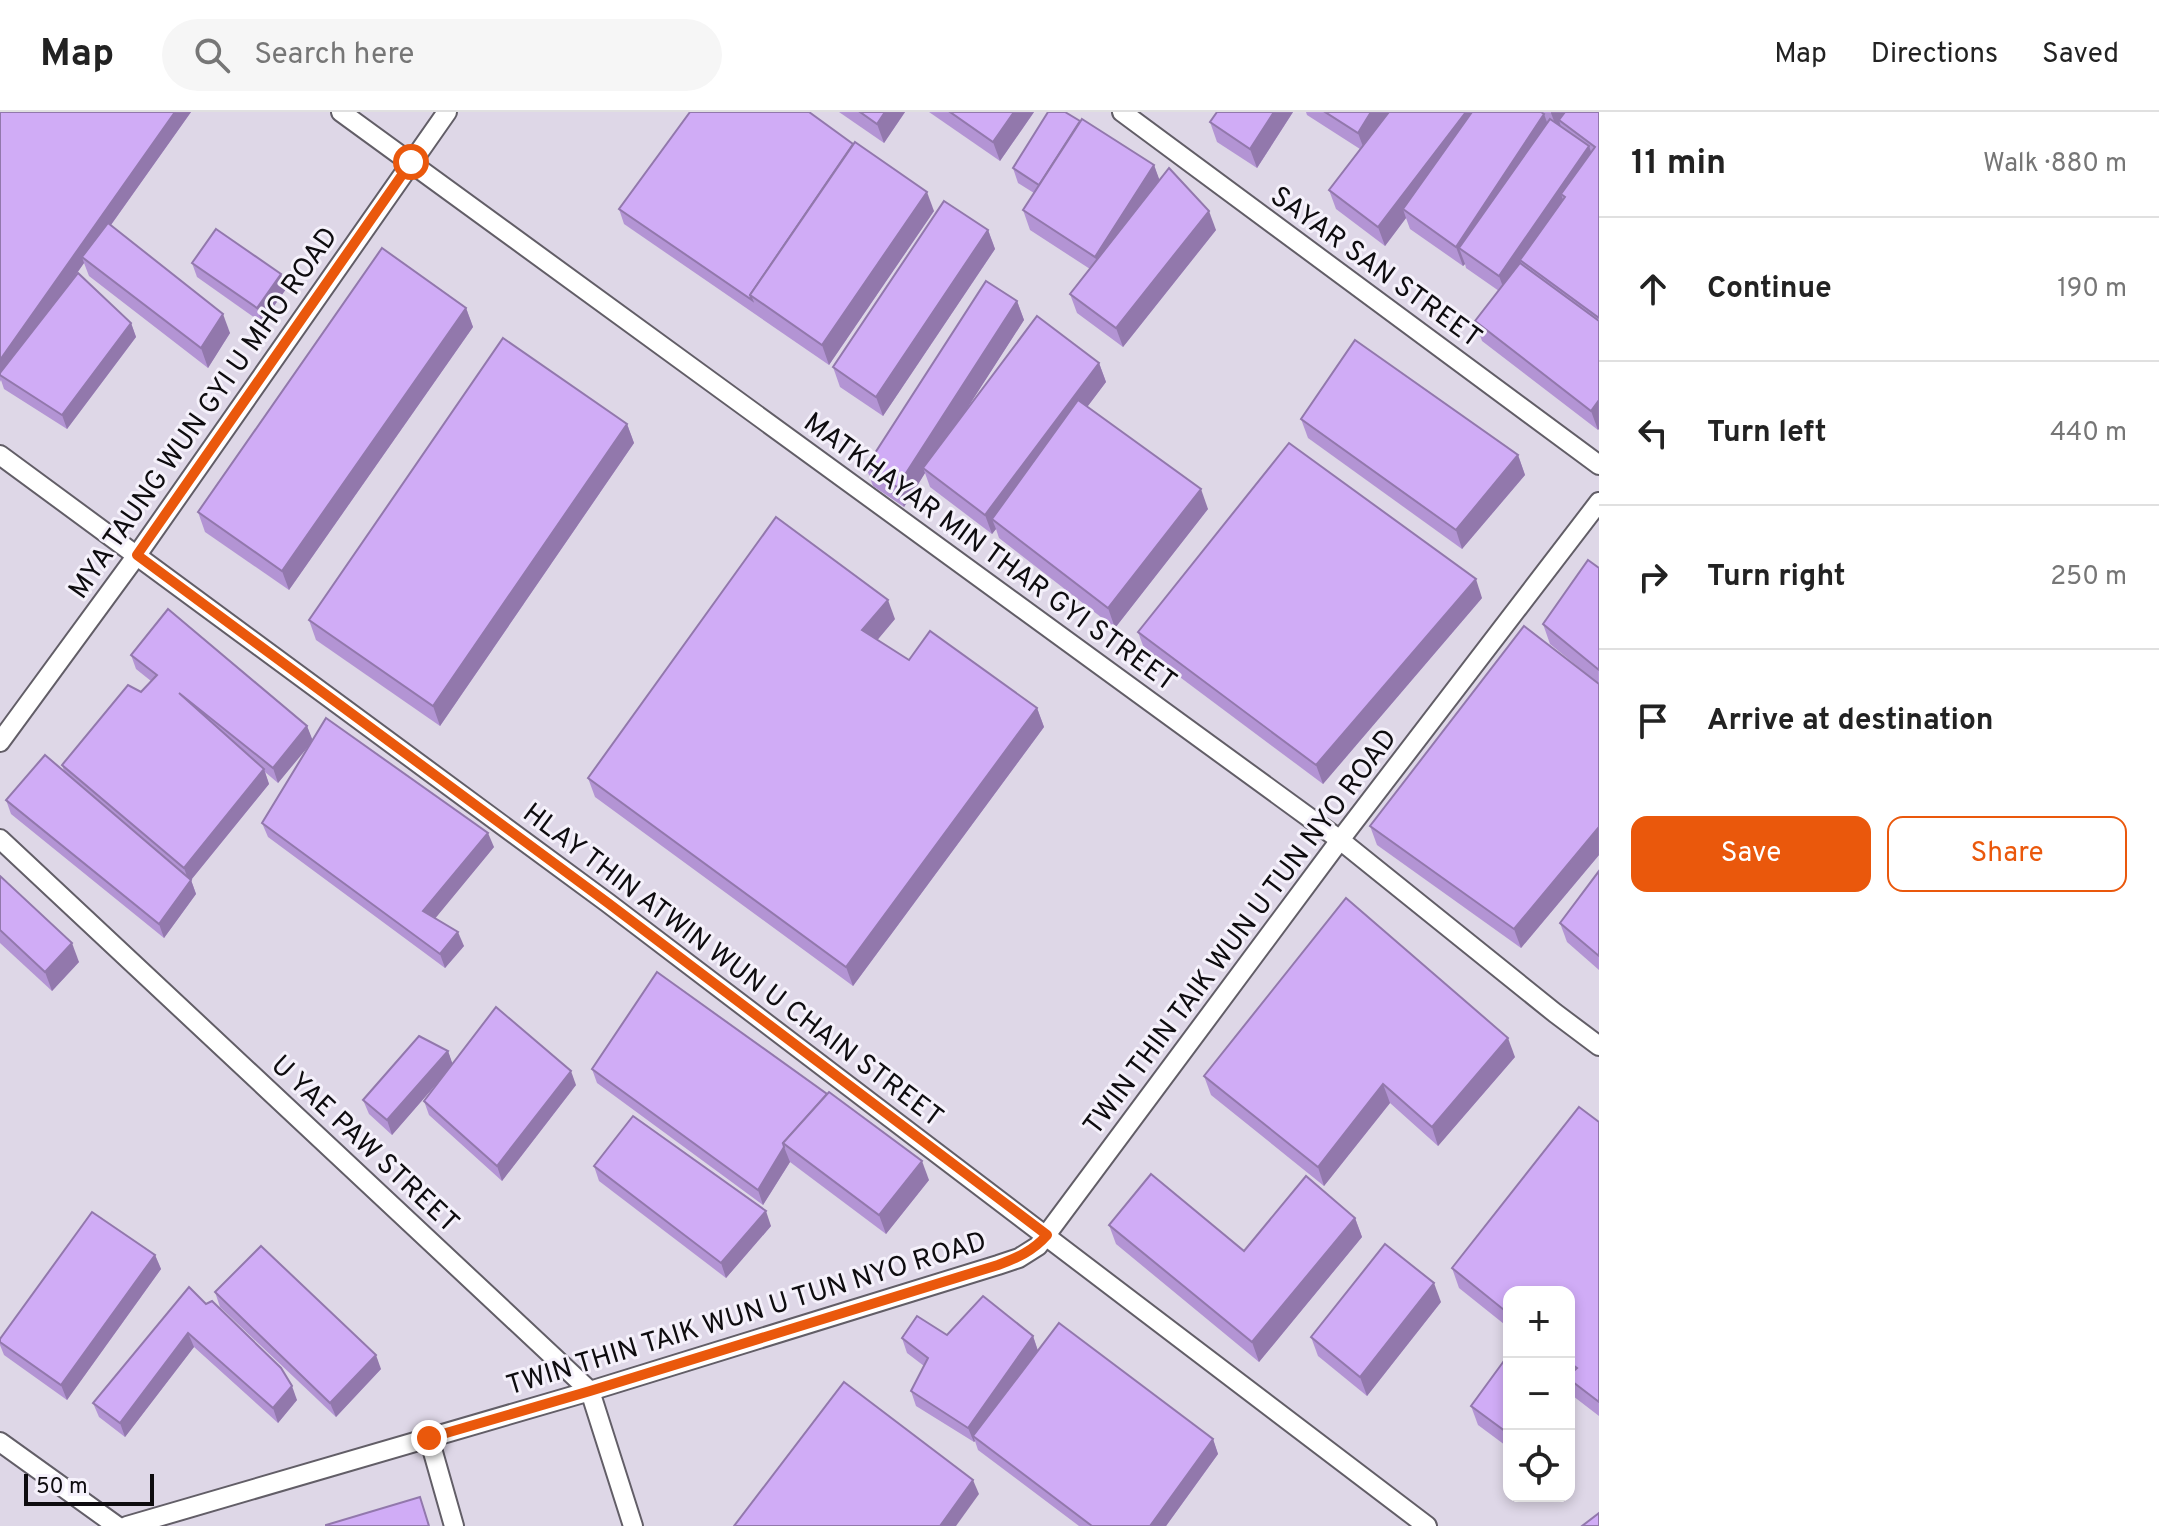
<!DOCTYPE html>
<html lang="en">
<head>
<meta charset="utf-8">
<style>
  body { margin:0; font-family:Overpass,sans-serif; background:#f6f6f6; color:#222 }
  .controls { position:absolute; right:24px; bottom:24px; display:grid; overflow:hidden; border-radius:16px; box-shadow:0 4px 12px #0003 }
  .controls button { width:72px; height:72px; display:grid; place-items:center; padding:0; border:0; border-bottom:2px solid #e0e0e0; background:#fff; color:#222; font:40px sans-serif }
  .scale { position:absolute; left:24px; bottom:20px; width:130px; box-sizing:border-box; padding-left:8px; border:4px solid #0e0c0f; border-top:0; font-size:22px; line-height:28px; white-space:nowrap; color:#0e0c0f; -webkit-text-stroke:6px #f5f1fb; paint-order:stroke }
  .stop { position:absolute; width:24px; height:24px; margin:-18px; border:6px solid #ea580c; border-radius:50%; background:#fff }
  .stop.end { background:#ea580c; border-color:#fff; box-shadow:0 2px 8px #0008 }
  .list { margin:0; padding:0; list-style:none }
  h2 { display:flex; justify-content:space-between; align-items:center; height:104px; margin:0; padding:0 32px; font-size:34px }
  h2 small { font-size:26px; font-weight:400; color:#767676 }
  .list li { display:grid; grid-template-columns:52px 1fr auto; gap:24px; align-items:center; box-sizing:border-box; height:144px; padding:0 32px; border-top:2px solid #e0e0e0 }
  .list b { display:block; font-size:30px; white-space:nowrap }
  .list em { font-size:26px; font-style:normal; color:#767676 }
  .actions { display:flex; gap:16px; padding:24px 32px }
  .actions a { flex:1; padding:18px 0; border:2px solid #ea580c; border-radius:16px; text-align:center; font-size:28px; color:#ea580c }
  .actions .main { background:#ea580c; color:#fff }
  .icon { flex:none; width:44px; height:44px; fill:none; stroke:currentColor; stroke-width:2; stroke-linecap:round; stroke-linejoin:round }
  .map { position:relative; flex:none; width:1599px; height:1414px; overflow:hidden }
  header { display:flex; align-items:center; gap:48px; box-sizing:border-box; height:112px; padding:0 40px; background:#fff; border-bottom:2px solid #e0e0e0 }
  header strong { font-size:38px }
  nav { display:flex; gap:44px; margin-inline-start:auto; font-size:28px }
  .search { width:560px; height:72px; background:#f6f6f6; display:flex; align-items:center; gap:20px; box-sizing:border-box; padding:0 28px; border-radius:44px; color:#767676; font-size:30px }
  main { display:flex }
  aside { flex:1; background:#fff }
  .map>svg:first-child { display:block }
</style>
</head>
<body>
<header>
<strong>Map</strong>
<div class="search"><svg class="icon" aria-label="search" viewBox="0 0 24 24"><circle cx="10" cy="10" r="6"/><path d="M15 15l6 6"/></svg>Search here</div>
<nav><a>Map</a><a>Directions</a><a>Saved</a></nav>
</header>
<main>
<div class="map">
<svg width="1599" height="1414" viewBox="0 0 1599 1414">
  <rect width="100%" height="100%" fill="#e8e4ee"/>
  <!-- built -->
  <path fill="#ded7e7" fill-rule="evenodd" d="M0,0H1599V1414H0ZM1509,1180H1569V1384H1509Z"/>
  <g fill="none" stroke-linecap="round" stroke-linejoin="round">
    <!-- minor casing -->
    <g stroke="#625e67" stroke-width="22">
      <g id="minor">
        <polyline points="341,0 1340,728 1555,901 1599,934"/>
        <polyline points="1122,0 1599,353"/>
        <polyline points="0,343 608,791 1427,1414"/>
        <polyline points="0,630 137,443 447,0"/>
        <polyline points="0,727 590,1279 633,1414"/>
        <polyline points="429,1326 454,1414"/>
        <polyline points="0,1330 117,1414"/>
        <polyline points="127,1414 590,1279 998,1153 1019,1146 1038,1134 1340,728 1599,390"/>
      </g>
    </g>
    <!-- minor -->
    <use href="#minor" stroke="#fff" stroke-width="18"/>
  </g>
  <!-- wall -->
  <g fill="#b394d4">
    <polygon points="0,0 191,0 111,113 230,221 208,256 89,164 84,151 71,170 131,211 136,225 67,317 4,277 1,268 0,270"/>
    <polygon points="839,0 905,0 884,31"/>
    <polygon points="929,0 1034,0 1000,49"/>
    <polygon points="1217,0 1293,0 1257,56 1217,30 1210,10"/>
    <polygon points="1306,0 1599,0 1598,318 1482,229 1475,209 1499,179 1466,156 1465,152 1463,154 1410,117 1406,106 1385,134 1336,97 1329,78 1360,37 1307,3"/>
    <polygon points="1154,53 1159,68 1216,118 1123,235 1077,201 1070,182 1090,157 1030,118 1023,98 1034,81 1018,71 1013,56"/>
    <polygon points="619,97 934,99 829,253 624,112"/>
    <polygon points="988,118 995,137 883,304 840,275 833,255"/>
    <polygon points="192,151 281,162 286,177 262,211 197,165"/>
    <polygon points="1017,189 1024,208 960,307 1099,251 1106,270 1087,295 1208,397 1115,516 999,426 996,417 992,422 930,375 925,361 904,395 873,374 866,355"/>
    <polygon points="466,196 473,215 289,478 205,420 198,400"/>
    <polygon points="1301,307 1518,343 1525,363 1462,437 1308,326"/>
    <polygon points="627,312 634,331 440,614 316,528 309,508"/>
    <polygon points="1599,456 1599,572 1550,532 1543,512"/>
    <polygon points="1482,486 1323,672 1145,539 1138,520"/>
    <polygon points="895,507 877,528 909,548 1037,596 1044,615 853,874 595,685 588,666"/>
    <polygon points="131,543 307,614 312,628 494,735 435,806 464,834 445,856 268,725 262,711 311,630 278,671 265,660 269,672 191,768 196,782 164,826 11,702 6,688 64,659 62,653 151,569 136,557"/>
    <polygon points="1599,572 1599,743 1521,836 1377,733 1370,714"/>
    <polygon points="1599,759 1599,858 1567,830 1560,811"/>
    <polygon points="0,764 79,850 52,879 0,831"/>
    <polygon points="448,939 452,952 576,973 502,1069 429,1003 424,989 438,970 392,1023 369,1002 363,988"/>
    <polygon points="1515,945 1438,1034 1390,991 1324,1074 1211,983 1204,964"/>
    <polygon points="592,957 929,1068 886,1122 790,1050 763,1093 597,971"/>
    <polygon points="1599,1010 1599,1304 1573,1284 1569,1290 1569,1180 1509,1180 1509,1216 1459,1176 1452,1156"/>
    <polygon points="594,1054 771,1114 726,1166 599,1069"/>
    <polygon points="1355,1106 1362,1125 1259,1250 1116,1132 1109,1113 1244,1139"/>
    <polygon points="155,1143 161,1157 67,1288 4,1243 0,1233 0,1227"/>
    <polygon points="189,1175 297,1288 278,1311 194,1235 125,1325 99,1305 93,1291"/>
    <polygon points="215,1180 381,1257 336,1305 220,1195"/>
    <polygon points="1441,1190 1367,1284 1318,1244 1311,1225"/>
    <polygon points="947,1223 1033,1224 1038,1239 1213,1327 1218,1342 1166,1414 1079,1414 978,1338 975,1329 974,1330 916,1294 911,1279 924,1254 907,1241 902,1226"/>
    <polygon points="1509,1242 1509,1336 1478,1313 1471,1294"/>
  </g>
  <!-- shaded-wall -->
  <g fill="#9278ac">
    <polygon points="175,0 191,0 86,148 82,145 84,151 3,265 0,263 0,248"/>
    <polygon points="885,0 905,0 884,31 877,12"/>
    <polygon points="1014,0 1034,0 1000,49 993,30"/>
    <polygon points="1274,0 1293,0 1257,56 1250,37"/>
    <polygon points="1371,0 1390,0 1365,40 1358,21"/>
    <polygon points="1466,0 1481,0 1403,97 1406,106 1385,134 1378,115"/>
    <polygon points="1551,0 1572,0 1559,8 1561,15 1558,20 1551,1"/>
    <polygon points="1544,2 1551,21 1459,136 1465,152 1463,154 1456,135"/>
    <polygon points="1589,34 1596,54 1565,85 1561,82 1566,96 1520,148 1523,158 1506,183 1499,164"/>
    <polygon points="1154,53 1161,72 1102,164 1095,145"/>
    <polygon points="927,80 934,99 829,253 822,233"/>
    <polygon points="1209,99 1216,118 1123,235 1116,216"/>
    <polygon points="988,118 995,137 883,304 876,285"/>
    <polygon points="281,162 286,177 262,211 257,196"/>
    <polygon points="1017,189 1024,208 927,359 923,356 925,361 904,395 897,375"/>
    <polygon points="466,196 473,215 289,478 282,459"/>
    <polygon points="223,202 230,221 208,256 201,236"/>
    <polygon points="131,211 136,225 67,317 62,303"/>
    <polygon points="1099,251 1106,270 999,412 992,407 996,417 992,422 985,403"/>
    <polygon points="1599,288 1599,317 1598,318 1591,299"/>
    <polygon points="627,312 634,331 440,614 433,594"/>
    <polygon points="1518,343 1525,363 1462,437 1456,418"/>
    <polygon points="1201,377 1208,397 1115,516 1108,496"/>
    <polygon points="1476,467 1482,486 1323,672 1316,653"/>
    <polygon points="888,488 895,507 869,538 862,518"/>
    <polygon points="1037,596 1044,615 853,874 846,855"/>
    <polygon points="307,614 313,629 278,671 273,656"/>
    <polygon points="264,657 269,672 191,768 196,782 164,826 159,812 189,770 184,756"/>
    <polygon points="1599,715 1599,743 1521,836 1514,817"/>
    <polygon points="488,721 494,735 429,814 423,799"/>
    <polygon points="458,820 464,834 445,856 440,842"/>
    <polygon points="72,831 79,850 52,879 45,860"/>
    <polygon points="1508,926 1515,945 1438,1034 1432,1015"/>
    <polygon points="448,939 453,953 392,1023 387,1008"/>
    <polygon points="571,959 576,973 502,1069 497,1054"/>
    <polygon points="1383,972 1390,991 1324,1074 1318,1055"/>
    <polygon points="784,1035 790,1050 763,1093 758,1078"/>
    <polygon points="922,1049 929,1068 886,1122 879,1103"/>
    <polygon points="766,1099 771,1114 726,1166 721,1151"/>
    <polygon points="1355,1106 1362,1125 1259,1250 1252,1230"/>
    <polygon points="155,1143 161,1157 67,1288 61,1273"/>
    <polygon points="1434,1171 1441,1190 1367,1284 1360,1265"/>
    <polygon points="188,1221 194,1235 125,1325 120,1311"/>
    <polygon points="1033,1224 1038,1239 973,1324 975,1329 974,1330 968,1316"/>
    <polygon points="376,1243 381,1257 336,1305 330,1291"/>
    <polygon points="1569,1273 1573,1284 1569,1290"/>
    <polygon points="292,1274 297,1288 278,1311 273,1296"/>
    <polygon points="1213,1327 1218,1342 1166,1414 1150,1414"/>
    <polygon points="973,1368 979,1382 956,1414 940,1414"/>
  </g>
  <!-- building -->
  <g fill="#d0acf6" stroke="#9278ac" stroke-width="2">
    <polygon points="0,0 175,0 0,248"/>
    <polygon points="690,0 809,0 853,32 750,183 752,188 619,97"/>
    <polygon points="860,0 885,0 877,12"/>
    <polygon points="950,0 1014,0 993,30"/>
    <polygon points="1048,0 1065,0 1080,9 1039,73 1013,56"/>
    <polygon points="1217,0 1274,0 1250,37 1210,10"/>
    <polygon points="1325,0 1371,0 1358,21"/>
    <polygon points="1389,0 1466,0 1378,115 1329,78"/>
    <polygon points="1472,0 1541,0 1544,2 1456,135 1403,97"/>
    <polygon points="1565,0 1599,0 1599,206 1520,148 1565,85 1561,82 1595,35 1559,8"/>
    <polygon points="1082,7 1154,53 1095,145 1023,98"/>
    <polygon points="1550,7 1589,34 1499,164 1459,136"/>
    <polygon points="855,30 927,80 822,233 750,183"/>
    <polygon points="1169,56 1209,99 1116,216 1070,182"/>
    <polygon points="944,89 988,118 876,285 833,255"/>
    <polygon points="108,111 223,202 201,236 82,145"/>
    <polygon points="216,117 281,162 257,196 192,151"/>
    <polygon points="382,136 466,196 282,459 198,400"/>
    <polygon points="1520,151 1599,209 1599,288 1591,299 1475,209"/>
    <polygon points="78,161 131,211 62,303 0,263 0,261"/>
    <polygon points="986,169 1017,189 897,375 866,355"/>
    <polygon points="1037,204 1099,251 985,403 923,356"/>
    <polygon points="503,226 627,312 433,594 309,508"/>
    <polygon points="1355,228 1518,343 1456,418 1301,307"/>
    <polygon points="1078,288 1201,377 1108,496 992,407"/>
    <polygon points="1289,331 1476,467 1316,653 1138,520"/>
    <polygon points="776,405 888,488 862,518 909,548 930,519 1037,596 846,855 588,666"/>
    <polygon points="1588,448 1599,456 1599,558 1543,512"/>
    <polygon points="168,497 307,614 273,656 179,581 264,657 184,756 62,653 128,573 141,580 157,563 131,543"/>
    <polygon points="1524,514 1599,572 1599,715 1514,817 1370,714"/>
    <polygon points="326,606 488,721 423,799 458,820 440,842 262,711"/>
    <polygon points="45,643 191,768 159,812 6,688"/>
    <polygon points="1599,759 1599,844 1560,811"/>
    <polygon points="0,764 72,831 45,860 0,818"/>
    <polygon points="1346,786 1508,926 1432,1015 1383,972 1318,1055 1204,964"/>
    <polygon points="657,860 827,982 783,1031 784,1035 758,1078 592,957"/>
    <polygon points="496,895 571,959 497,1054 424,989"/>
    <polygon points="419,924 448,939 387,1008 363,988"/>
    <polygon points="829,980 922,1049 879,1103 783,1031"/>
    <polygon points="1579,995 1599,1010 1599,1290 1569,1267 1569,1263 1577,1256 1569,1250 1569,1180 1509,1180 1509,1202 1452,1156"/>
    <polygon points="633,1004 766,1099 721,1151 594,1054"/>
    <polygon points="1151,1062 1244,1139 1306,1064 1355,1106 1252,1230 1109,1113"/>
    <polygon points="92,1100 155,1143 61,1273 0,1230 0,1227"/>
    <polygon points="1385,1132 1434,1171 1360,1265 1311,1225"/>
    <polygon points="261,1134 376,1243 330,1291 215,1180"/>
    <polygon points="189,1175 206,1192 212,1189 281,1256 292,1274 273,1296 188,1221 120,1311 93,1291"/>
    <polygon points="983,1184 1033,1224 968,1316 911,1279 928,1246 902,1226 917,1204 947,1223"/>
    <polygon points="1059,1211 1213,1327 1150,1414 1092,1414 973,1324"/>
    <polygon points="1509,1242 1509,1322 1471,1294"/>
    <polygon points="844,1270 973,1368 940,1414 734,1414"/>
    <polygon points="420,1385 429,1414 326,1414 326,1413"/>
    <polygon points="1599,1401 1599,1414 1582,1414"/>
  </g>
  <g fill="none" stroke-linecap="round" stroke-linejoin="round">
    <!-- route -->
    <path stroke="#ea580c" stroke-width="10" d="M411,50L137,443L608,791L1047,1123C1033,1139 1017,1146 998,1153L590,1279L429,1326"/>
  </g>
  <g text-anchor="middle" stroke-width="6" stroke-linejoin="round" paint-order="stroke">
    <!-- street labels -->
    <g font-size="28" fill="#0e0c0f" stroke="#f5f1fb">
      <text transform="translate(1377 154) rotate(36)" y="10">SAYAR SAN STREET</text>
      <text transform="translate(202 300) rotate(-55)" y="10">MYA TAUNG WUN GYI U MHO ROAD</text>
      <text transform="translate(991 439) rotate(36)" y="10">MATKHAYAR MIN THAR GYI STREET</text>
      <text transform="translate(1239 819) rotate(-53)" y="10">TWIN THIN TAIK WUN U TUN NYO ROAD</text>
      <text transform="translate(734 852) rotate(37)" y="10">HLAY THIN ATWIN WUN U CHAIN STREET</text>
      <text transform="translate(366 1031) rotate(43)" y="10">U YAE PAW STREET</text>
      <text transform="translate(746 1200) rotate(-17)" y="10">TWIN THIN TAIK WUN U TUN NYO ROAD</text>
    </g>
  </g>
</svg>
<div class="controls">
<button>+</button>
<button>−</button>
<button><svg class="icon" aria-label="locate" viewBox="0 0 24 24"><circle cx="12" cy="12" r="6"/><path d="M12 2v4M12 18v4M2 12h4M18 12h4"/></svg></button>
</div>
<div class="scale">50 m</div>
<div class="stop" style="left:411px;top:50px"></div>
<div class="stop end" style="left:429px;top:1326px"></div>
</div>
<aside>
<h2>11 min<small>Walk · 880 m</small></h2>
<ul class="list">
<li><svg class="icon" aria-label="ahead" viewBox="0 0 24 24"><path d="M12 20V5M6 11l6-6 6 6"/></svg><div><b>Continue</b></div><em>190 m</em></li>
<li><svg class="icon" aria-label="left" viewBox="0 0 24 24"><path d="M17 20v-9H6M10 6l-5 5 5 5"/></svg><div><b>Turn left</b></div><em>440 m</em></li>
<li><svg class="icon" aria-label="right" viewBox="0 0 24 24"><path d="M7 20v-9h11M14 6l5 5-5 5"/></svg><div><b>Turn right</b></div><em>250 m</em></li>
<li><svg class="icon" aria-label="arrive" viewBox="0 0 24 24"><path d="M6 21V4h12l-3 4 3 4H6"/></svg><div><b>Arrive at destination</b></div></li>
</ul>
<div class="actions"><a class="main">Save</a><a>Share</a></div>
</aside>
</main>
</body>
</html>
